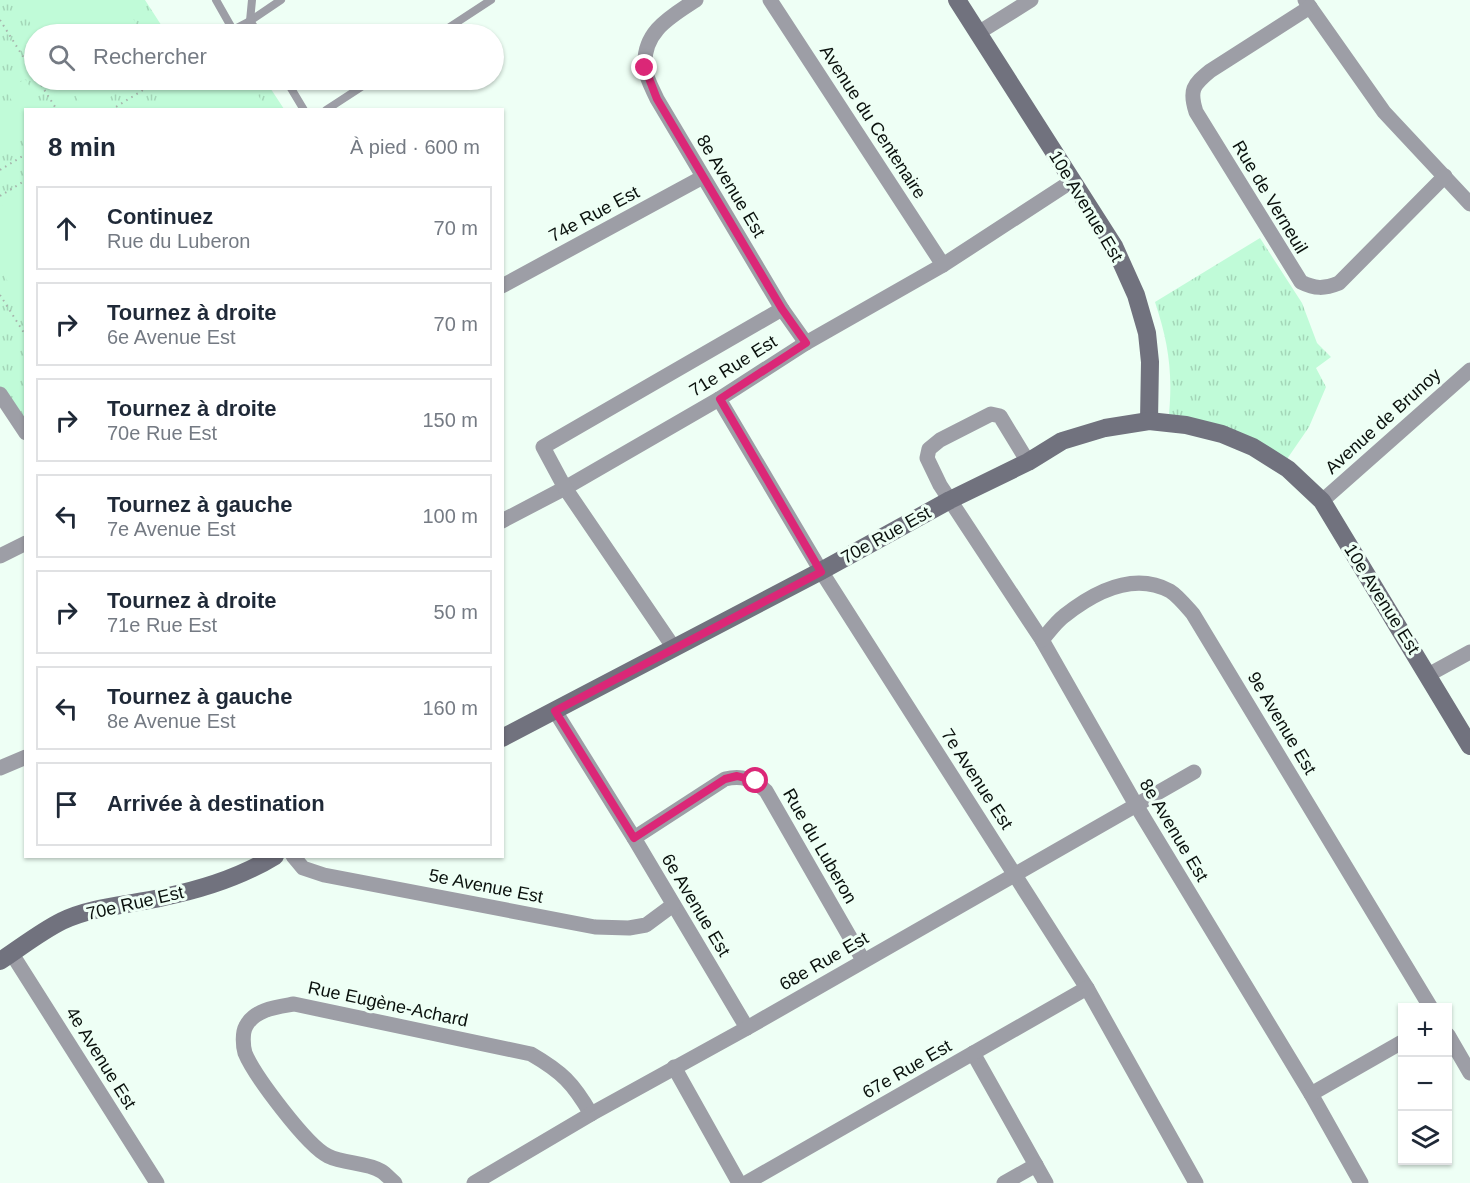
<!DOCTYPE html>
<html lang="fr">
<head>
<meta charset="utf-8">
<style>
  body { margin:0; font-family:Helvetica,sans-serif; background:#f6f6f7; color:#1f2937 }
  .controls { position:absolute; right:18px; bottom:18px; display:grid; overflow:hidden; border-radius:0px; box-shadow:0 2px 4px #0004 }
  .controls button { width:54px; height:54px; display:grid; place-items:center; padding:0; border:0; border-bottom:2px solid #e0e1e3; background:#fff; color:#1f2937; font:30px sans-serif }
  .stop { position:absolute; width:18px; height:18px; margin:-14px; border:4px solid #db2777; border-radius:50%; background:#fff }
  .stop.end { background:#db2777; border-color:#fff; box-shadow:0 2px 6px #0008 }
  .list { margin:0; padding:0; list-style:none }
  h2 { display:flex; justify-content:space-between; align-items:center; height:78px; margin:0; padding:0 24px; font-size:26px }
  h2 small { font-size:20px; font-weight:400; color:#747a83 }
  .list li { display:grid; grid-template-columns:39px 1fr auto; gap:18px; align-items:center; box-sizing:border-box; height:84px; margin:0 12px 12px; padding:0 12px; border:2px solid #e0e1e3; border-radius:0px }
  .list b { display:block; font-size:22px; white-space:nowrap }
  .list p { margin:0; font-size:20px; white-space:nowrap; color:#747a83 }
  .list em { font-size:20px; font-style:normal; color:#747a83 }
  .icon { flex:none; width:33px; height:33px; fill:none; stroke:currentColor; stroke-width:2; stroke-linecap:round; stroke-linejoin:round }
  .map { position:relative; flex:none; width:1470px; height:1183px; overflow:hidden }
  .search { position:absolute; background:#fff; box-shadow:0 2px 4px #0004; left:24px; top:24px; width:480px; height:66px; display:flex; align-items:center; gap:15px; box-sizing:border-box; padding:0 21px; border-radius:33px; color:#747a83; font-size:22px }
  .panel { position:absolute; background:#fff; box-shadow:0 2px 4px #0004; left:24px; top:108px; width:480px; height:750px; border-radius:0px }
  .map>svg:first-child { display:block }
</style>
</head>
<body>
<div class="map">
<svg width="1470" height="1183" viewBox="0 0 1470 1183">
  <defs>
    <pattern id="grass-tufts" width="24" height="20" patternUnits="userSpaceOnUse" patternTransform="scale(1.5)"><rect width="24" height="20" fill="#c0fbd8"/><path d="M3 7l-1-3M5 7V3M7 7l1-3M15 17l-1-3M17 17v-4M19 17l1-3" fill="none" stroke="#a4d6b8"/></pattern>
  </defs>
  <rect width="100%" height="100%" fill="#eefff5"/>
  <!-- grass -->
  <g fill="url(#grass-tufts)">
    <polygon points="0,0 145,0 167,34 34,34 34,80 265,80 284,109 26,110 25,433 0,394"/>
    <path d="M1260,238L1302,303L1317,343L1331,357L1316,368L1326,387L1309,427L1287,459L1176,420L1169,414C1173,372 1168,341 1155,302Z"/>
  </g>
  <!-- garden -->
  <g fill="#c0fbd8">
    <polygon points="16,0 121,0 143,34 37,34"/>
    <polygon points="25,79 44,109 26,110 25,122 6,91"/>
    <polygon points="65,80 139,80 88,110 84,109"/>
    <polygon points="201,80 248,80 267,109 178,109 171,98"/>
    <polygon points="0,99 23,136 5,148 0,140"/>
    <polygon points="25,191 25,309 0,269 0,207"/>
  </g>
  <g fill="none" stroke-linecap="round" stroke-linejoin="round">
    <!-- path -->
    <g stroke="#a5b3ab" stroke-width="2" stroke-dasharray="1.5 4.5" stroke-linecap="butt">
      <polyline points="0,20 34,74"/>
      <polyline points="38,80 57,110"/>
      <polyline points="111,110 159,80"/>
      <polyline points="0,170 26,154"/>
      <polyline points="0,196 26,180"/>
      <polyline points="0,295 26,336"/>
    </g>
    <!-- lane -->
    <g stroke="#9d9ea6" stroke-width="8">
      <polyline points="216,0 233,30 250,21 259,34"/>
      <polyline points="250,21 281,0"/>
      <polyline points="250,21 252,0"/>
      <polyline points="439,34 491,0"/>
      <polyline points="286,80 304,110"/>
      <polyline points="326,110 372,80"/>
    </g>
    <!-- street -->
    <g stroke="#9d9ea6" stroke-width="15">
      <path d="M696,0C670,17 642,32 645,68C646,78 653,90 657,99L782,309L806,343"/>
      <polyline points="770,0 943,265"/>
      <polyline points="1305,0 1384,112 1470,204"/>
      <path d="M1310,7L1210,71C1193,85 1189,90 1196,112L1301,282C1315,289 1324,289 1339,283L1445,176"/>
      <polyline points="978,33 1031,0"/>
      <polyline points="502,286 703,177"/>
      <polyline points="0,394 26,433"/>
      <polyline points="719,399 821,571 1087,988 1196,1183"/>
      <polyline points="1028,462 1000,416 991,414 940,440 929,449 927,458 940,485 1042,640 1136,805 1311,1094 1361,1183"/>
      <polyline points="1322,501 1470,370"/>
      <polyline points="502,521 565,488 719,399 806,343 943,265 1072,181"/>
      <polyline points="0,556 26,543"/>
      <path d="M1042,640C1049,632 1056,622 1064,616C1093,593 1133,571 1170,591C1178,596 1186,606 1193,614L1431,1008"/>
      <polyline points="674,648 565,488 543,447 782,309"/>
      <polyline points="1428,675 1470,652"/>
      <polyline points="555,711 634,838 747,1028"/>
      <polyline points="0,768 26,757"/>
      <path d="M634,838L725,779C742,775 753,779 766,791L863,960"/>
      <polyline points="293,856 303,868 324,875 595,927 629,928 646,925 673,905"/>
      <polyline points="12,954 157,1183"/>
      <polyline points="1448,1035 1470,1073"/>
      <polyline points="973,1053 1046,1183"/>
      <polyline points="674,1067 739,1183"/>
      <polyline points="1311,1094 1402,1042"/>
      <path d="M395,1183C390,1179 386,1174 381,1171C366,1162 344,1164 328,1156C307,1146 254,1075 245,1053C243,1046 242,1033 246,1026C255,1009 277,1007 294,1004L531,1054C562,1072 573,1083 591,1114"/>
      <polyline points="474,1183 591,1114 747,1028 1194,772"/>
      <polyline points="746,1183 1087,988"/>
      <polyline points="1004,1183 1036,1165"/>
    </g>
    <!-- secondary -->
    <g stroke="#71727e" stroke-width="18">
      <polyline points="957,0 1114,246 1136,295 1147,333 1150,362 1149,421"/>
      <polyline points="502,738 821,571 950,500 1028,462 1062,441 1105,428 1149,421 1186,425 1222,434 1253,447 1288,469 1322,501 1470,746"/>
      <path d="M0,961C20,948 40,932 62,921C93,906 131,905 164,897C203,889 241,877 275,856"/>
    </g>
  </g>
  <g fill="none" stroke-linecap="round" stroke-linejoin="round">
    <!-- route -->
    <polyline stroke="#db2777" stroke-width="8" points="645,68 657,99 782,309 806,343 720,399 821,572 555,711 634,838 725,779 737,776 756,781"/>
  </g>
  <g text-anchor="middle" stroke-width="6" stroke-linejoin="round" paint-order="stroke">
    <!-- street labels -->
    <g font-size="18" fill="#0a110d" stroke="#eefff5">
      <text transform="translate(873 122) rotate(57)" y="6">Avenue du Centenaire</text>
      <text transform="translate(731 186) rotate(59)" y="6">8e Avenue Est</text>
      <text transform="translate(1270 197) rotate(59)" y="6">Rue de Verneuil</text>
      <text transform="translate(1086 206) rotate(59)" y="6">10e Avenue Est</text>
      <text transform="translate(594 214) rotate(-28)" y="6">74e Rue Est</text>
      <text transform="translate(733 366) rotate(-32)" y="6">71e Rue Est</text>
      <text transform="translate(1383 421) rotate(-42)" y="6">Avenue de Brunoy</text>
      <text transform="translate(886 535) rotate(-29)" y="6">70e Rue Est</text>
      <text transform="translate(1382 599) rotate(58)" y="6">10e Avenue Est</text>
      <text transform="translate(1282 723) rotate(59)" y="6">9e Avenue Est</text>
      <text transform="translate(977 779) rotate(57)" y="6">7e Avenue Est</text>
      <text transform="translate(1174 830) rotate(59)" y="6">8e Avenue Est</text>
      <text transform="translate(820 846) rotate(60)" y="6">Rue du Luberon</text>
      <text transform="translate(486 886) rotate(11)" y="6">5e Avenue Est</text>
      <text transform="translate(135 903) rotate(-13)" y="6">70e Rue Est</text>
      <text transform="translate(696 905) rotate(59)" y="6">6e Avenue Est</text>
      <text transform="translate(824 961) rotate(-30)" y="6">68e Rue Est</text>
      <text transform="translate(388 1004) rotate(12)" y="6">Rue Eugène-Achard</text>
      <text transform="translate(101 1058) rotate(58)" y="6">4e Avenue Est</text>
      <text transform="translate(907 1069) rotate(-30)" y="6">67e Rue Est</text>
    </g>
  </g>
</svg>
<div class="controls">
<button>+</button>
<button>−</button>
<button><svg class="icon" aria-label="layers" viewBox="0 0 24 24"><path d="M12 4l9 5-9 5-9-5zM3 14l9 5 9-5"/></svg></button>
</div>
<div class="stop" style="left:756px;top:781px"></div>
<div class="stop end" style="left:645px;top:68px"></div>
<div class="search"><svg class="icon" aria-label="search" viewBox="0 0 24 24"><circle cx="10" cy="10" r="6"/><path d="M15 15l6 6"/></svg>Rechercher</div>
<section class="panel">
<h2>8 min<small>À pied · 600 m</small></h2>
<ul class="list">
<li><svg class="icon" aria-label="ahead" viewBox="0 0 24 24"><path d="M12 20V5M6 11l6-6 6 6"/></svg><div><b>Continuez</b><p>Rue du Luberon</p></div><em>70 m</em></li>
<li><svg class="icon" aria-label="right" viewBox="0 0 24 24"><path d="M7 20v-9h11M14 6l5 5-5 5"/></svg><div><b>Tournez à droite</b><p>6e Avenue Est</p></div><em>70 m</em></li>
<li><svg class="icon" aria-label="right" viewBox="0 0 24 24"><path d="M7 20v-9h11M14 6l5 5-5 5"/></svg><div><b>Tournez à droite</b><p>70e Rue Est</p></div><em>150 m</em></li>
<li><svg class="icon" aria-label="left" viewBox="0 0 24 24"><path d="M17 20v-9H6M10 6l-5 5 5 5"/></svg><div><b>Tournez à gauche</b><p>7e Avenue Est</p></div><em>100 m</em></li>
<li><svg class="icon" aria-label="right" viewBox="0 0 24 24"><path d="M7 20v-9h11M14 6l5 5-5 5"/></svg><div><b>Tournez à droite</b><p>71e Rue Est</p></div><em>50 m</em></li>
<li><svg class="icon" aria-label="left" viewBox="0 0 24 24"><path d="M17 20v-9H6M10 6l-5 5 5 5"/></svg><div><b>Tournez à gauche</b><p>8e Avenue Est</p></div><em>160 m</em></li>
<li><svg class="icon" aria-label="arrive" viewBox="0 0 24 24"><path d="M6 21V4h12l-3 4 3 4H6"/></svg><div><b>Arrivée à destination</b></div></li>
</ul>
</section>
</div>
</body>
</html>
